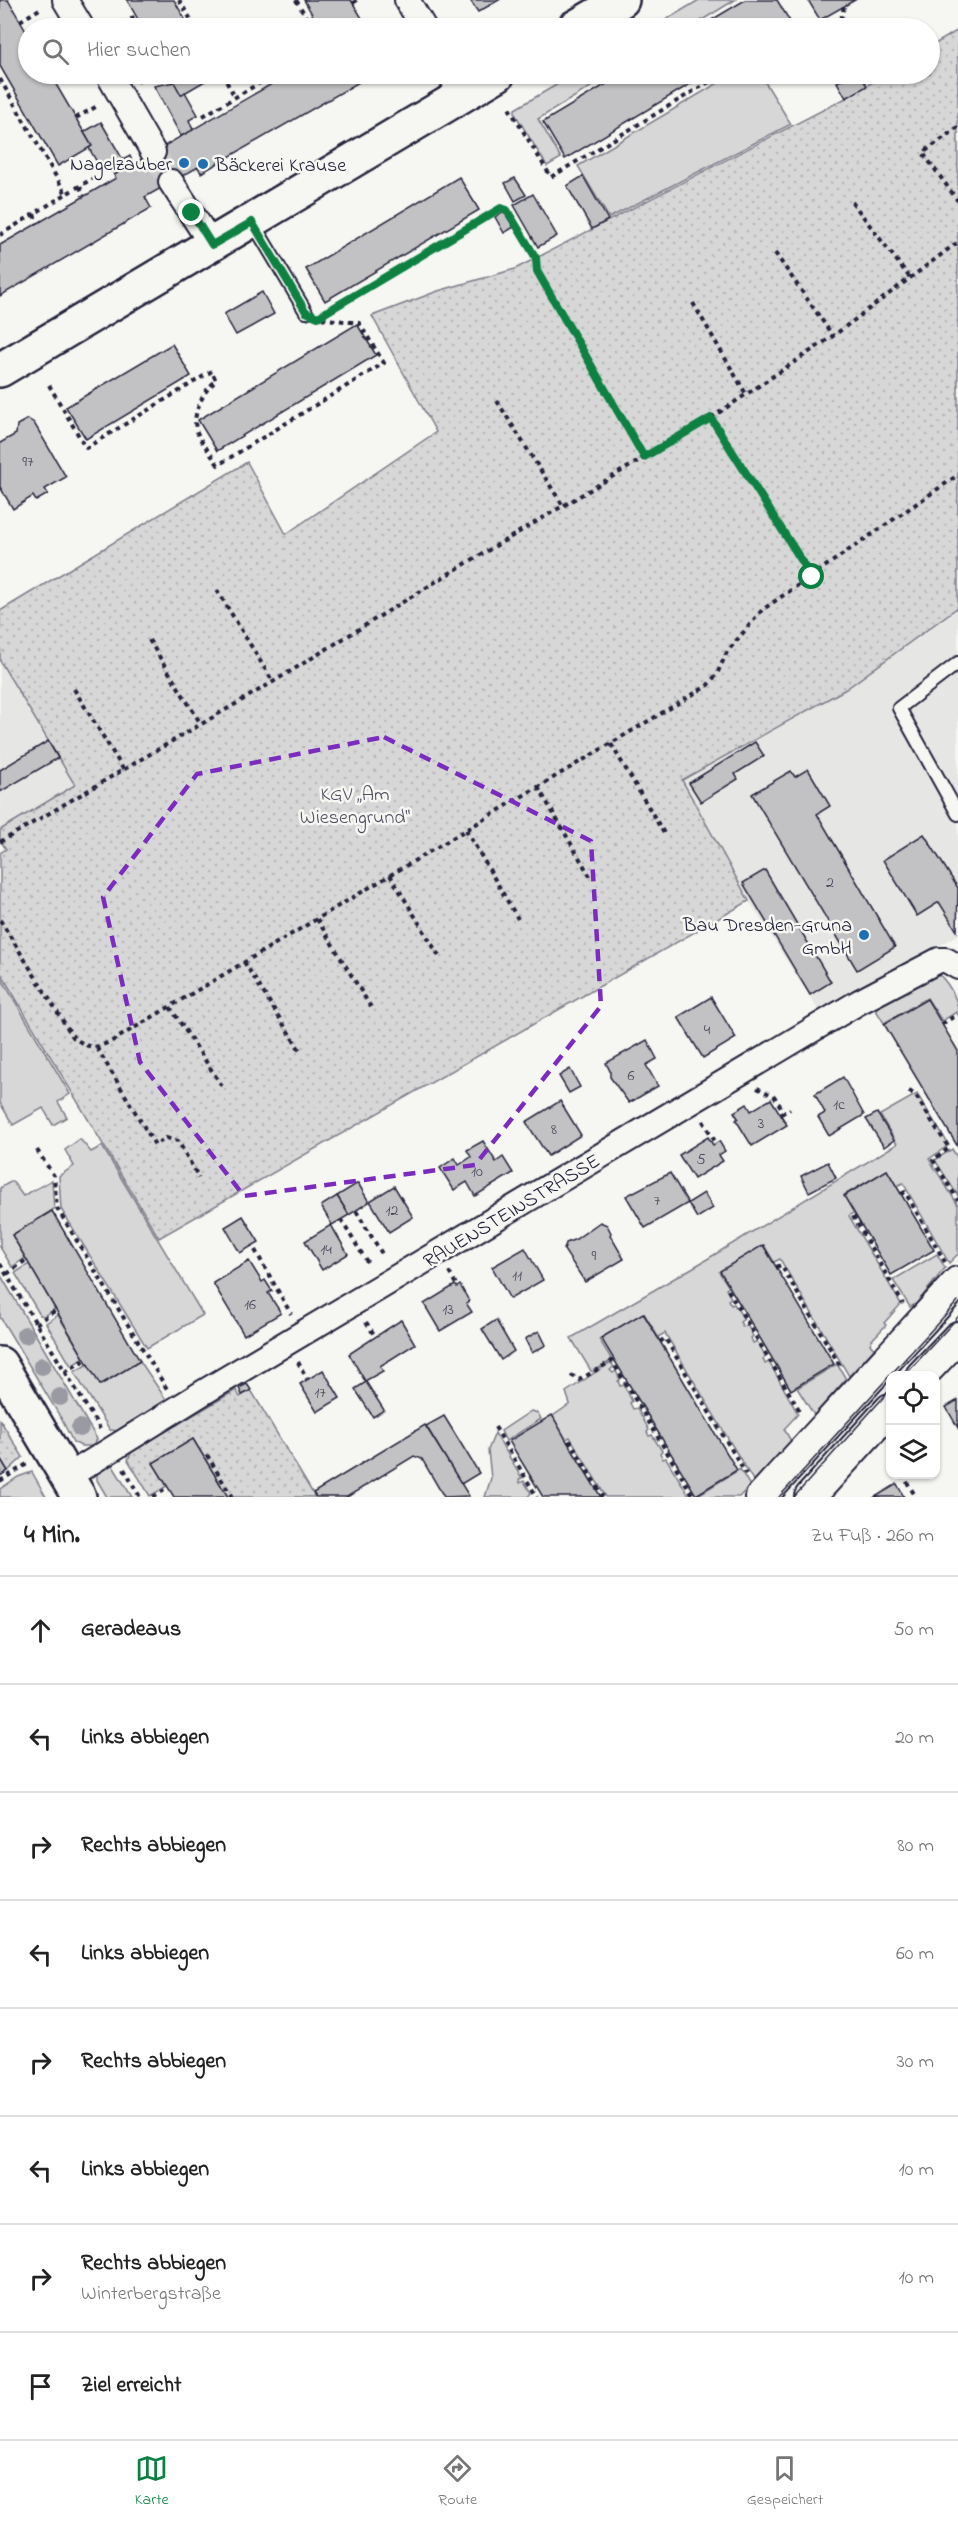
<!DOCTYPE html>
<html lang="de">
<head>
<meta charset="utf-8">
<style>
  body { margin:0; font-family:"Indie Flower",sans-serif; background:#f2f2f2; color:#222 }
  .controls { position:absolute; right:18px; bottom:18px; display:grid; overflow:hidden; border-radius:12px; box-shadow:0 2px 4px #0004 }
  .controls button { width:54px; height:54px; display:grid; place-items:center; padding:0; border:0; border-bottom:2px solid #e0e0e0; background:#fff; color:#222; font:30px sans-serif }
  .stop { position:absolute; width:18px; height:18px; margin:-14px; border:4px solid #0b8043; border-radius:50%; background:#fff }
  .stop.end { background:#0b8043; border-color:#fff; box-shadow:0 2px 6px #0008 }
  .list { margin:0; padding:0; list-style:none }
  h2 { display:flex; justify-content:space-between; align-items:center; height:78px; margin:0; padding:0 24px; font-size:26px }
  h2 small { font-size:20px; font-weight:400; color:#767676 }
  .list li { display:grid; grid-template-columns:39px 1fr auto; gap:18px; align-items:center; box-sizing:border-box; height:108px; padding:0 24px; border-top:2px solid #e0e0e0 }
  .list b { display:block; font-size:22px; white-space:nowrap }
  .list p { margin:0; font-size:20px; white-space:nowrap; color:#767676 }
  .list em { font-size:20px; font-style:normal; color:#767676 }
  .icon { flex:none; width:33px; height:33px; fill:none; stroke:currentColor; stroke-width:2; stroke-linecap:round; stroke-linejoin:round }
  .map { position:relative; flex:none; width:958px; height:1497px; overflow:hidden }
  .search { position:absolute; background:#fff; box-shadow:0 2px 4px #0004; left:18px; right:18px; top:18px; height:66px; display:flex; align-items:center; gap:15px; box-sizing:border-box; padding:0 21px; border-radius:33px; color:#767676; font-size:22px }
  .sheet { height:942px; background:#fff }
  nav { display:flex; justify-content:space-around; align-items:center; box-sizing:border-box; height:84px; border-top:2px solid #e0e0e0; background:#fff; font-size:16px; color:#767676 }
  nav a { display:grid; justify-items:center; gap:3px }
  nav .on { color:#0b8043 }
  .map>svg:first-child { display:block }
</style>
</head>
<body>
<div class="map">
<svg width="958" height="1497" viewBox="0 0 958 1497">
  <defs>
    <pattern id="park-dots" width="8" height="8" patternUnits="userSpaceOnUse" patternTransform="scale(1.5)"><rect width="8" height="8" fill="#d7d7d7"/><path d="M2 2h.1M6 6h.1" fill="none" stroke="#b8b8b9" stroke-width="1.8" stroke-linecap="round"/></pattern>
  </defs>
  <rect width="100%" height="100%" fill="#f6f6f2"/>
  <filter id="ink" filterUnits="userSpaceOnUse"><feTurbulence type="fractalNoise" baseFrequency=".0167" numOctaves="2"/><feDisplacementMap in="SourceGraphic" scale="12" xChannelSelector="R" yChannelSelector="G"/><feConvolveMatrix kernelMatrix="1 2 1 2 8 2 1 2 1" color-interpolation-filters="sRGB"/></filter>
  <g filter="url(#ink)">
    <!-- built -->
    <g fill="#e6e6e4">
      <polygon points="958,609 958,935 820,1013 749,901 682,780 846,689"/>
      <polygon points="0,661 75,785 0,830"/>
    </g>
    <!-- grass -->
    <g fill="#d7d7d7" stroke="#7c7c89" stroke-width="1.5">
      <polygon points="699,0 735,0 689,28 652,28"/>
      <polygon points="575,74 612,74 538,119 561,158 547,166 515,114 515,109"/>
      <polygon points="733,74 760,74 791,124 609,218 578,166"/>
      <path d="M930,975L941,976C949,985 958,999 958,1011L942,1021L927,998L884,1023L874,1007Z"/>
      <polygon points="0,976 70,1094 58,1102 67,1117 53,1125 43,1108 13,1125 0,1103"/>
      <polygon points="917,1094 949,1145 929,1159 958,1205 958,1254 949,1263 903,1183 896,1186 887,1170 844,1195 854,1212 849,1216 901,1304 884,1323 886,1325 871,1341 870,1344 874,1349 849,1376 780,1259 774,1262 764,1245 719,1272 729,1287 726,1289 731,1298 728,1300 731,1305 734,1304 744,1319 740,1322 743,1327 747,1325 753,1336 751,1338 753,1343 757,1341 766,1357 763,1359 765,1364 769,1362 798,1414 784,1429 791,1441 754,1482 665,1333 658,1337 644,1313 599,1339 612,1360 593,1372 591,1371 571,1338 699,1264 897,1144 880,1115"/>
      <polygon points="80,1139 91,1152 102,1146 203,1315 147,1348 61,1209 59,1176 74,1166 65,1150"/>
      <polygon points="952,1149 958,1159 958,1196 935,1160"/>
      <polygon points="52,1180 54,1209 12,1235 25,1258 12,1267 0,1247 0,1188 12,1181 23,1196"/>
      <polygon points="937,1254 945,1268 916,1304 910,1307 893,1280"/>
      <polygon points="29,1264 55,1309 44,1316 40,1315 15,1273"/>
      <polygon points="0,1274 97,1439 93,1446 81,1446 73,1442 61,1418 0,1317"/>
      <polygon points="58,1315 84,1358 71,1366 46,1323"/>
      <polygon points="140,1361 167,1401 119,1431 110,1430 74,1372 88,1364 101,1385"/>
      <polygon points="611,1362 614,1367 610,1370 613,1373 616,1371 620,1380 618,1381 620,1386 624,1385 632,1401 630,1403 633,1409 637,1408 649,1430 647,1432 649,1436 652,1435 662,1451 660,1453 663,1459 666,1458 690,1497 606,1497 570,1437 566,1439 553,1416 570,1404 566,1392"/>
      <polygon points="837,1364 846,1379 814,1415 797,1388"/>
      <polygon points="531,1411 538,1413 541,1419 506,1441 501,1431"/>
      <polygon points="495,1433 522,1478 519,1479 520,1483 524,1481 531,1493 528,1497 485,1497 491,1478 488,1450"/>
      <polygon points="108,1458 132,1497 107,1497 97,1480 97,1472"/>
      <polygon points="740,1469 750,1486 739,1497 699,1497 698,1495"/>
      <polygon points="32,1472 46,1497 0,1497 0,1489 18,1477"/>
    </g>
    <!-- park -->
    <g fill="url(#park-dots)" stroke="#7c7c89" stroke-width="1.5">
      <polygon points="958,30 958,607 846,689 682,780 749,901 159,1238 0,972 0,853 6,849 0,840 0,830 75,785 0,661 0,611 247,462 286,534 436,432 372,316 438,291 515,269 846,98 886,74 930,74 930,47"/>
      <polygon points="236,1390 240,1397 251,1390 315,1497 228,1497 193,1439 153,1463 167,1486 150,1496 128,1460 132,1451"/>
      <polygon points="0,1420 23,1457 8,1471 0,1458"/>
    </g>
    <!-- building -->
    <g fill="#c2c2c4" stroke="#22223b" stroke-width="1.5">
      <polygon points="0,0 8,0 28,35 28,74 50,74 92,146 58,166 0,66"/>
      <polygon points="127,0 174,0 190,28 143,28"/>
      <polygon points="304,0 351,0 368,28 320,28"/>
      <polygon points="470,0 499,0 478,12"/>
      <polygon points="745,0 777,0 791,23 782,28 698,28"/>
      <polygon points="808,0 855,0 820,20"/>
      <polygon points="169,74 217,74 181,95"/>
      <polygon points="289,74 367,74 368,77 201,173 198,167 145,197 151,208 0,296 0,245 116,178 114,175"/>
      <polygon points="623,74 707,74 565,159 543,122"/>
      <polygon points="853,74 860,74 867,86 846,98 837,82"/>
      <polygon points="174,82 181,95 185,92 198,115 189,120 193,130 181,136 154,86"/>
      <polygon points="101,122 123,160 130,156 133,164 114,175 110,166 102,171 89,148 92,146 84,132"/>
      <polygon points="583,176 608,220 592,229 567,186"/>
      <polygon points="459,177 479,210 325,301 306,269"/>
      <polygon points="515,178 526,195 515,201 505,183"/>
      <polygon points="533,194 557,236 538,247 514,205"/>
      <polygon points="504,211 514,227 504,233 495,217"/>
      <polygon points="262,292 274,314 236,335 224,314"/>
      <polygon points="357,324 376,355 217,451 198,420"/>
      <polygon points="172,344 191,376 86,439 66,407"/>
      <polygon points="28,419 34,423 66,477 45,489 48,494 36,501 33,496 13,509 0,487 0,443 16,434 17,425"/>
      <polygon points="48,741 58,758 0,792 0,770"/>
      <polygon points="755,742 764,756 735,774 738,779 701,802 689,783"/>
      <polygon points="808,769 830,806 817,814 895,947 857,970 752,794 791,771 795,777"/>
      <polygon points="924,834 958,888 957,931 939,902 917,916 883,860"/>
      <polygon points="765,870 831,982 810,995 743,883"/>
      <polygon points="711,997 736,1038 703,1058 678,1017"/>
      <polygon points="927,999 958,1051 958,1147 884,1024"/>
      <polygon points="647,1040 657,1059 646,1065 658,1086 629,1103 610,1077 610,1071 606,1063"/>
      <polygon points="570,1069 580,1087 569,1093 559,1076"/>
      <polygon points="843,1077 864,1115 829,1136 818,1117 825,1113 815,1094"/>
      <polygon points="771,1099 787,1125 752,1146 736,1120 738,1118 734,1112 747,1104 751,1111"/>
      <polygon points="560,1101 581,1135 548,1156 526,1122"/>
      <polygon points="877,1113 894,1140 884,1147 866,1119"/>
      <polygon points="708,1137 713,1145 719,1141 725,1151 719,1155 723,1161 694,1179 679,1155"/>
      <polygon points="483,1141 496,1162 503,1157 513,1173 475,1196 467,1182 454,1190 440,1168 455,1158 459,1165 471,1157 467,1150"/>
      <polygon points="828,1162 836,1178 809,1192 801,1176"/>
      <polygon points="887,1170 934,1250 891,1275 844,1196"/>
      <polygon points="670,1173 688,1203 645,1228 626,1196"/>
      <polygon points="358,1183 369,1202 349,1215 337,1196"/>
      <polygon points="394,1186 413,1217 389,1232 370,1201"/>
      <polygon points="704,1193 713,1208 697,1218 688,1203"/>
      <polygon points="337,1196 349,1215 332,1225 321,1206"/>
      <polygon points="52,1211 140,1361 100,1385 12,1235"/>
      <polygon points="243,1216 259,1242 240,1253 225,1227"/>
      <polygon points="600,1222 607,1225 611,1233 610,1235 624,1259 585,1282 564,1250 566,1243 576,1239"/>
      <polygon points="331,1225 348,1254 322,1270 305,1241"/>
      <polygon points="763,1245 834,1364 791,1390 720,1271"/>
      <polygon points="525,1248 543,1280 510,1299 492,1267"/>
      <polygon points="249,1261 262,1282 265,1280 272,1291 268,1293 281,1313 244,1335 213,1283"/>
      <polygon points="455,1285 457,1287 460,1285 469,1301 466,1303 472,1312 440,1331 424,1304"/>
      <polygon points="643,1313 737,1470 696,1495 601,1338"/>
      <polygon points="401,1320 415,1344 380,1366 383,1371 365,1381 349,1354"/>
      <polygon points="496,1320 514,1351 501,1360 482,1329"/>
      <polygon points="539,1331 546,1345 532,1353 525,1339"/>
      <polygon points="323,1370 340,1398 317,1412 300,1384"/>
      <polygon points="366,1382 384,1410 373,1417 355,1389"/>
      <polygon points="247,1384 251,1390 242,1395 239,1388"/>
      <polygon points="958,1400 958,1428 946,1407"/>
      <polygon points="552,1415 568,1443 601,1497 543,1497 509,1441"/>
      <polygon points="444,1416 479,1473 461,1484 426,1426"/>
      <polygon points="425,1425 469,1496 444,1497 422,1459 414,1456 347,1497 316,1497 313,1493"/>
      <polygon points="193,1439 228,1497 174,1497 153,1463"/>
      <polygon points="0,1458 8,1471 0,1476"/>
      <polygon points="897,1484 904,1497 875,1497"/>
    </g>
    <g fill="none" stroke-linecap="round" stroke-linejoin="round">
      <!-- minor-tunnel -->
      <polyline stroke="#cccccd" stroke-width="24" stroke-dasharray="24 12" stroke-linecap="butt" points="153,152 171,182"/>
      <!-- service casing -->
      <g stroke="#22223b" stroke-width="16">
        <g id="service">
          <polyline points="253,223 306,312"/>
          <polyline points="958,663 899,708 958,814"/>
        </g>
      </g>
      <!-- minor casing -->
      <g stroke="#22223b" stroke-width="28">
        <g id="minor">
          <polyline points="65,0 82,28"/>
          <polyline points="407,0 424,28"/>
          <polyline points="108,74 153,152"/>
          <polyline points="450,74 462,95"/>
          <polyline points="171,182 212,245"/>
          <polyline points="67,1477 204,1392 859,1002 939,960 946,960 958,967"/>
        </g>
      </g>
      <!-- tertiary casing -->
      <g stroke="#22223b" stroke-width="34">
        <g id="tertiary">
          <polyline points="921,1376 958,1337"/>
          <polyline points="761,1497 958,1282"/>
          <polyline points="810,1497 890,1409"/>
        </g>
      </g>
      <!-- secondary casing -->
      <g stroke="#22223b" stroke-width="38">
        <g id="secondary">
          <polyline points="574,28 622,0"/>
          <polyline points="0,370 498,74"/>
          <polyline points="0,1364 79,1497"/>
        </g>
      </g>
      <!-- path -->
      <g stroke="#22223b" stroke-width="4" stroke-dasharray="4.5 4.5" stroke-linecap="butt">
        <polyline points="179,0 196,28"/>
        <polyline points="296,0 313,28"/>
        <polyline points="353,3 357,0"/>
        <polyline points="20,21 43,7"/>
        <polyline points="115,28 136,16"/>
        <polyline points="825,28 841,20 844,6"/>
        <polyline points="222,74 235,97"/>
        <polyline points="0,79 66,194 97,176"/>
        <polyline points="137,81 150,74"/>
        <polyline points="509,108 551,177 722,74"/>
        <polyline points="203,116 275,74"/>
        <polyline points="76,118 99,105"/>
        <polyline points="958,127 923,153 958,201"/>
        <polyline points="80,186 83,196"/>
        <polyline points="852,202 910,278"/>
        <polyline points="34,214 37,224"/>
        <polyline points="0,235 66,194"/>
        <polyline points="775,253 833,336"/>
        <polyline points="693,303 746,394"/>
        <polyline points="324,314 501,208 507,210 536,258 537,271 644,457"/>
        <path d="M49,385L86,448L212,371L216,381C208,387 204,393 200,403C187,431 203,441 218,465L384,363L359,323L320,318"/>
        <polyline points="497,401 563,506"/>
        <polyline points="711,418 812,577"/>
        <polyline points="217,590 273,682"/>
        <polyline points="149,640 201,724"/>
        <polyline points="74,689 123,769"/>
        <polyline points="611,744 665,835"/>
        <polyline points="538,787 591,878"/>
        <polyline points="466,830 518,919"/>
        <polyline points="0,842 273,682 450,573 711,418 833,336 958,242"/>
        <polyline points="390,875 439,956"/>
        <polyline points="317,919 372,1009"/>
        <path d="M0,920L73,1037C91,1050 94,1049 114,1040L707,686L717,674L727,652L762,610L958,475"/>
        <polyline points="244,962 301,1052"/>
        <polyline points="170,1007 224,1089"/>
        <polyline points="942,1024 958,1014"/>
        <polyline points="97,1048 155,1145 166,1138 178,1141 199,1178"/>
        <polyline points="757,1088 774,1096 784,1112"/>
        <polyline points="909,1091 915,1095 949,1148 933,1160 958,1200"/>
        <polyline points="781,1114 790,1109"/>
        <polyline points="703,1121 716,1143"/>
        <polyline points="37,1150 54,1176 57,1208 167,1389"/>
        <polyline points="901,1194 905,1192 945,1262"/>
        <polyline points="356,1211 384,1257"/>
        <polyline points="853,1216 903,1304"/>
        <polyline points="341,1220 369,1265"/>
        <polyline points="255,1250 291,1314"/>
        <polyline points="0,1264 100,1429"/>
        <polyline points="776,1267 781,1265 842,1369"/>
        <polyline points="449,1272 457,1286"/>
        <polyline points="7,1274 26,1260"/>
        <polyline points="728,1290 801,1413"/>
        <polyline points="366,1322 375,1336"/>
        <polyline points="36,1324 56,1310"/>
        <polyline points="660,1342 665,1338 746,1474"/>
        <polyline points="298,1362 307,1379"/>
        <polyline points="65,1372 85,1360"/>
        <polyline points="571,1375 579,1380 612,1361 694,1497"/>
        <polyline points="495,1427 537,1497"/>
        <polyline points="568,1443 571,1442 603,1497"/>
        <polyline points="207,1455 232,1497"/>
        <polyline points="124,1469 140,1497"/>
        <polyline points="902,1474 916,1497"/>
        <polyline points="0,1481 27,1464"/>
        <polyline points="153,1497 168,1488"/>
      </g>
      <!-- service -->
      <use href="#service" stroke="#f6f6f2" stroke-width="12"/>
      <!-- minor -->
      <use href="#minor" stroke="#f6f6f2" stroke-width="24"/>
      <!-- tertiary -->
      <use href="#tertiary" stroke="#f6f6f2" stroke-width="30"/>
      <!-- secondary -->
      <use href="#secondary" stroke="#f6f6f2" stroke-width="33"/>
      <!-- tram -->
      <g stroke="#22223b" stroke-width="1.5">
        <polyline points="904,1376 958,1317"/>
        <polyline points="779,1497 958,1301"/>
        <polyline points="794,1497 890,1390"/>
      </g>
    </g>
    <!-- trees -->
    <g fill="#9a9aa3">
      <circle cx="25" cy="1335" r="9"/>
      <circle cx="42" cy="1366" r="9"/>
      <circle cx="60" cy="1397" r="9"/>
      <circle cx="80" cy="1428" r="9"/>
    </g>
  </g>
  <g fill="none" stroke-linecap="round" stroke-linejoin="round" filter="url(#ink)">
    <!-- route -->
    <polyline stroke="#0b8043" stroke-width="8" points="192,213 212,245 252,222 306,312 318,317 501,208 507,210 536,258 537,271 644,457 711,418 812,577"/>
  </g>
  <!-- marked area -->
  <path fill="none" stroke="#7b2cbf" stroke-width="4.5" stroke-dasharray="12 8" stroke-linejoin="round" d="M384,737L591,841L601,1006L475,1165L244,1196L140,1062L103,897L197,774Z"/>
  <!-- markers -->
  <g fill="#1f6fb2" stroke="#f6f6f2" stroke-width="2">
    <circle cx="184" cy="163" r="6"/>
    <circle cx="203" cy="164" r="6"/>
    <circle cx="864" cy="935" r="6"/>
  </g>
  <g text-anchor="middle" stroke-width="5" stroke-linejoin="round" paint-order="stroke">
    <!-- number labels -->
    <g font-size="16" fill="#4a4a5d">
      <text x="28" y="466">97</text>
      <text x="830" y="887">2</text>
      <text x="707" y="1034">4</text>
      <text x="631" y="1080">6</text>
      <text x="839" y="1109">1c</text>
      <text x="761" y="1128">3</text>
      <text x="554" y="1134">8</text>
      <text x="701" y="1164">5</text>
      <text x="477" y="1176">10</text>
      <text x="657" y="1205">7</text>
      <text x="392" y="1215">12</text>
      <text x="326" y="1254">14</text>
      <text x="594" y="1260">9</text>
      <text x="517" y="1280">11</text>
      <text x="250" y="1309">16</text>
      <text x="448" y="1314">13</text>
      <text x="320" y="1397">17</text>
    </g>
    <!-- poi labels -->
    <g font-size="20" fill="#22223b" stroke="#f6f6f2" text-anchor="end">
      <text x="172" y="170">Nagelzauber</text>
      <text x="215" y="171" text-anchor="start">Bäckerei Krause</text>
      <text x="852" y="931">Bau Dresden-Gruna<tspan x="852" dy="23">GmbH</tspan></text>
    </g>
    <!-- park labels -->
    <g font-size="20" fill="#4f4f62" stroke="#f6f6f2">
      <text x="355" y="800">KGV „Am<tspan x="355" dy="23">Wiesengrund“</tspan></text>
    </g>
    <!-- street labels -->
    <g font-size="20" fill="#22223b" stroke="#f6f6f2">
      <text transform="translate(511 1210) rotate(-31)" y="7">RAUENSTEINSTRASSE</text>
    </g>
  </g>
</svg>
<div class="controls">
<button><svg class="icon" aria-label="locate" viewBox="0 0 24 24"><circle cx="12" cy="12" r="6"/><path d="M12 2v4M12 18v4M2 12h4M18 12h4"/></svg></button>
<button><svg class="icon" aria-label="layers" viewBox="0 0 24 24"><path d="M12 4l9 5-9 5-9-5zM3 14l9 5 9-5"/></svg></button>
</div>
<div class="stop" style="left:812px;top:577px"></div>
<div class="stop end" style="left:192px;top:213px"></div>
<div class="search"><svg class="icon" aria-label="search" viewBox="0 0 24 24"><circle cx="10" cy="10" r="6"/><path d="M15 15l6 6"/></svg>Hier suchen</div>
</div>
<section class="sheet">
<h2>4 Min.<small>Zu Fuß · 260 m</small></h2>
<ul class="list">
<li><svg class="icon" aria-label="ahead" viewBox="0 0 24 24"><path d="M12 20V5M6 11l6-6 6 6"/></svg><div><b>Geradeaus</b></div><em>50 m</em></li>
<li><svg class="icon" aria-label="left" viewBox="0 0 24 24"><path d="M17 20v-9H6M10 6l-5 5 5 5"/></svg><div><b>Links abbiegen</b></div><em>20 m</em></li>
<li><svg class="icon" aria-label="right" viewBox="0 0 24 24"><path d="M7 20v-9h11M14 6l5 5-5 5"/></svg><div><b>Rechts abbiegen</b></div><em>80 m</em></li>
<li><svg class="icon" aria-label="left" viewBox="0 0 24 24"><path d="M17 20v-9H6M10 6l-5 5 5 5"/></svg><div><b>Links abbiegen</b></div><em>60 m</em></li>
<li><svg class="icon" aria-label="right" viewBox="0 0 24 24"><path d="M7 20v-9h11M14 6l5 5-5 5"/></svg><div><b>Rechts abbiegen</b></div><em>30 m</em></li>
<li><svg class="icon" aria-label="left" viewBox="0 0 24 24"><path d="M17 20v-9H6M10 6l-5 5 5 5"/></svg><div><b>Links abbiegen</b></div><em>10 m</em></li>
<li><svg class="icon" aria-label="right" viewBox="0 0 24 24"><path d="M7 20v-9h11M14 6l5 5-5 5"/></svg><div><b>Rechts abbiegen</b><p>Winterbergstraße</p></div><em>10 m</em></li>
<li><svg class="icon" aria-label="arrive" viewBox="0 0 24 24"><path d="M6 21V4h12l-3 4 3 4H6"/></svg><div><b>Ziel erreicht</b></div></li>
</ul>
</section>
<nav>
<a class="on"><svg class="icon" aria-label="map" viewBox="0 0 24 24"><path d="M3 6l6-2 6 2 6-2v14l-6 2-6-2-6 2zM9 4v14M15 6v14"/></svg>Karte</a>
<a><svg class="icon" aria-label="directions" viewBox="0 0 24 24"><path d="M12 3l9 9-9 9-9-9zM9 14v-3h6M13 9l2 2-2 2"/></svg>Route</a>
<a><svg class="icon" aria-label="saved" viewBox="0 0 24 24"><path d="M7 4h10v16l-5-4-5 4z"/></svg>Gespeichert</a>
</nav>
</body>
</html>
